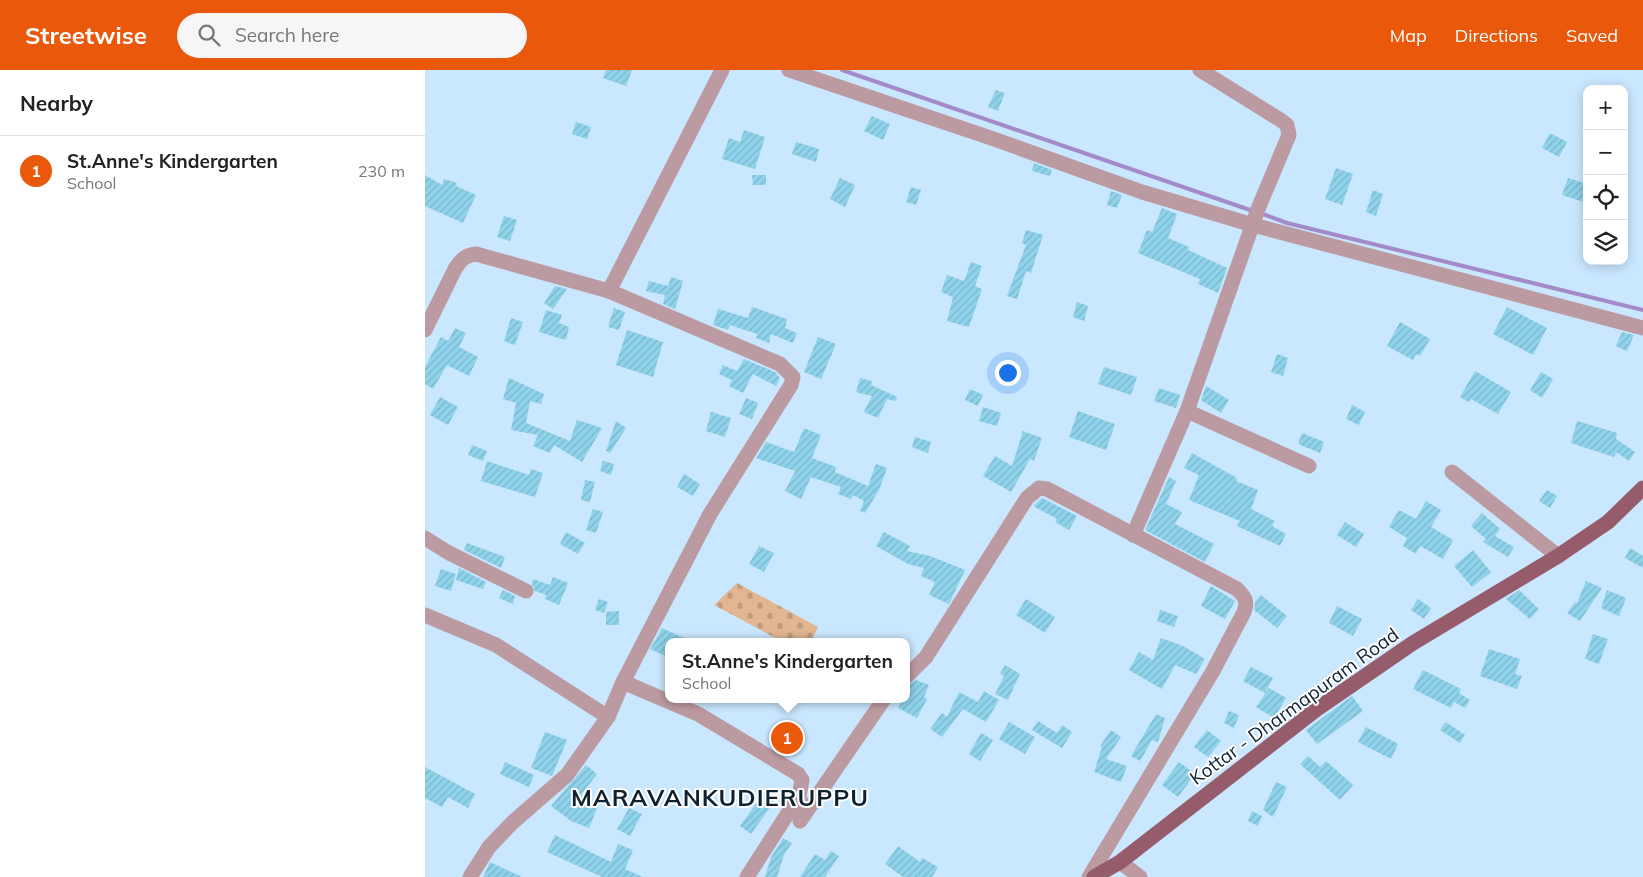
<!DOCTYPE html>
<html lang="en">
<head>
<meta charset="utf-8">
<style>
  body { margin:0; font-family:Mulish,sans-serif; background:#f6f6f6; color:#222 }
  .controls { position:absolute; right:15px; top:15px; display:grid; overflow:hidden; border-radius:10px; box-shadow:0 2px 12px #0003 }
  .controls button { width:45px; height:45px; display:grid; place-items:center; padding:0; border:0; border-bottom:1px solid #e0e0e0; background:#fff; color:#222; font:25px sans-serif }
  .you { position:absolute; left:582px; top:302px; width:18px; height:18px; margin:-12px; border:4px solid #fff; border-radius:50%; background:#1a73e8; box-shadow:0 0 0 8px #1a73e833 }
  .badge { display:grid; place-items:center; width:32px; height:32px; border-radius:50%; background:#ea580c; color:#fff; font-size:16px; font-weight:700 }
  .pin { position:absolute; translate:-50% -50%; border:2px solid #fff; box-shadow:0 1px 5px #0006 }
  .popup { position:absolute; left:240px; top:568px; width:245px; height:65px; box-sizing:border-box; display:grid; place-content:center; border-radius:10px; background:#fff; filter:drop-shadow(0 1px 4px #0005); font-size:16px; white-space:nowrap; color:#767676 }
  .popup b { font-size:19px; color:#222 }
  .popup::after { content:''; position:absolute; left:50%; top:100%; margin-left:-10px; border:10px solid transparent; border-top-color:#fff }
  .list { margin:0; padding:0; list-style:none }
  h2 { display:flex; justify-content:space-between; align-items:center; height:65px; margin:0; padding:0 20px; font-size:21px }
  h2 small { font-size:16px; font-weight:400; color:#767676 }
  .list li { display:grid; grid-template-columns:32px 1fr auto; gap:15px; align-items:center; box-sizing:border-box; height:70px; padding:0 20px; border-top:1px solid #e0e0e0 }
  .list b { display:block; font-size:19px; white-space:nowrap }
  .list p { margin:0; font-size:16px; white-space:nowrap; color:#767676 }
  .list em { font-size:16px; font-style:normal; color:#767676 }
  .icon { flex:none; width:28px; height:28px; fill:none; stroke:currentColor; stroke-width:2; stroke-linecap:round; stroke-linejoin:round }
  .map { position:relative; flex:none; width:1218px; height:807px; overflow:hidden }
  header { display:flex; align-items:center; gap:30px; box-sizing:border-box; height:70px; padding:0 25px; background:#ea580c; color:#fff }
  header strong { font-size:24px }
  nav { display:flex; gap:28px; margin-inline-start:auto; font-size:18px }
  .search { width:350px; height:45px; background:#f6f6f6; display:flex; align-items:center; gap:12px; box-sizing:border-box; padding:0 18px; border-radius:28px; color:#767676; font-size:19px }
  main { display:flex }
  aside { flex:1; background:#fff }
  .map>svg:first-child { display:block }
</style>
</head>
<body>
<header>
<strong>Streetwise</strong>
<div class="search"><svg class="icon" aria-label="search" viewBox="0 0 24 24"><circle cx="10" cy="10" r="6"/><path d="M15 15l6 6"/></svg>Search here</div>
<nav><a>Map</a><a>Directions</a><a>Saved</a></nav>
</header>
<main>
<aside>
<h2>Nearby<small></small></h2>
<ul class="list">
<li><span class="badge">1</span><div><b>St.Anne's Kindergarten</b><p>School</p></div><em>230 m</em></li>
</ul>
</aside>
<div class="map">
<svg width="1218" height="807" viewBox="0 0 1218 807">
  <defs>
    <pattern id="cemetery-stones" width="16" height="16" patternUnits="userSpaceOnUse" patternTransform="scale(1.25)"><rect width="16" height="16" fill="#e1b691"/><path d="M2 7V4a2 2 0 0 1 4 0v3zM10 15v-3a2 2 0 0 1 4 0v3z" fill="#c09c7d"/></pattern>
    <pattern id="building-hatch" width="6" height="6" patternUnits="userSpaceOnUse" patternTransform="scale(1.25)"><rect width="6" height="6" fill="#8fd3eb"/><path d="M-1 1l2-2M0 6l6-6M5 7l2-2" fill="none" stroke="#7ab5ca"/></pattern>
  </defs>
  <rect width="100%" height="100%" fill="#c9e7ff"/>
  <!-- cemetery -->
  <polygon fill="url(#cemetery-stones)" points="312,513 393,557 386,572 358,572 289,535"/>
  <g fill="none" stroke-linecap="round" stroke-linejoin="round">
    <!-- stream -->
    <g stroke="#a38ac8" stroke-width="4">
      <polyline points="417,0 828,141"/>
      <polyline points="835,143 862,153 1218,240"/>
    </g>
  </g>
  <!-- building -->
  <g fill="url(#building-hatch)">
    <polygon points="181,0 207,0 201,16 178,8"/>
    <polygon points="571,20 580,23 573,41 563,37"/>
    <polygon points="447,46 465,54 458,70 439,61"/>
    <polygon points="151,52 166,57 162,69 147,64"/>
    <polygon points="319,60 340,67 330,99 297,89 304,68 315,72"/>
    <polygon points="1125,63 1142,72 1134,87 1117,78"/>
    <polygon points="371,72 394,79 391,92 367,84"/>
    <polygon points="609,93 627,100 625,106 607,101"/>
    <polygon points="911,98 928,104 917,135 900,129"/>
    <polygon points="0,105 17,115 19,109 32,113 31,116 51,125 38,153 0,136"/>
    <polygon points="327,105 341,105 341,115 328,115"/>
    <polygon points="415,108 430,115 420,137 405,129"/>
    <polygon points="1143,108 1162,114 1162,133 1137,125"/>
    <polygon points="486,117 496,120 491,135 481,132"/>
    <polygon points="948,120 958,124 951,146 941,142"/>
    <polygon points="686,121 697,125 692,138 682,135"/>
    <polygon points="737,138 752,144 743,168 764,177 763,180 802,198 793,223 773,214 775,209 713,183 722,160 727,162"/>
    <polygon points="79,146 92,150 85,171 72,167"/>
    <polygon points="601,160 618,165 606,203 601,201 592,229 582,226 601,175 597,173"/>
    <polygon points="546,192 557,196 550,216 557,219 544,257 522,251 528,227 516,222 522,205 539,211"/>
    <polygon points="246,207 258,211 250,239 238,234 240,225 221,221 224,211 243,216"/>
    <polygon points="130,216 142,219 128,239 119,233"/>
    <polygon points="652,232 663,236 659,251 648,247"/>
    <polygon points="327,237 362,249 360,258 372,263 368,273 346,264 344,273 331,268 332,264 305,255 303,260 288,255 293,239 323,248"/>
    <polygon points="1082,237 1122,258 1108,285 1068,264"/>
    <polygon points="189,238 200,242 194,260 183,257"/>
    <polygon points="121,240 137,245 134,253 144,257 141,270 114,262"/>
    <polygon points="86,248 98,252 90,275 79,271"/>
    <polygon points="975,252 1005,269 995,286 991,284 988,290 962,276"/>
    <polygon points="30,258 41,263 34,277 53,287 44,306 22,295 8,319 0,314 0,297 16,267 23,271"/>
    <polygon points="202,260 238,272 228,307 191,295"/>
    <polygon points="1197,262 1209,265 1202,281 1191,276"/>
    <polygon points="393,267 411,274 396,309 379,302"/>
    <polygon points="852,284 863,288 858,306 846,302"/>
    <polygon points="319,289 350,302 355,308 351,316 328,304 318,323 304,316 307,310 294,304 298,295 312,301"/>
    <polygon points="679,297 712,307 706,325 673,314"/>
    <polygon points="1050,301 1086,322 1073,344 1046,329 1044,332 1035,327"/>
    <polygon points="1116,302 1128,309 1117,328 1105,320"/>
    <polygon points="84,308 119,324 116,334 105,331 101,353 145,371 152,350 177,358 157,392 129,375 125,383 108,376 113,365 86,360 91,333 78,329"/>
    <polygon points="435,308 447,311 446,315 472,327 471,331 462,329 453,348 439,342 447,326 431,322"/>
    <polygon points="781,316 804,330 796,343 776,330"/>
    <polygon points="734,318 755,325 751,338 729,331"/>
    <polygon points="545,319 558,325 553,336 540,330"/>
    <polygon points="15,327 33,337 23,355 5,345"/>
    <polygon points="321,328 333,333 327,349 314,344"/>
    <polygon points="927,335 940,342 934,355 921,349"/>
    <polygon points="558,337 576,343 572,356 554,351"/>
    <polygon points="653,341 690,354 681,380 644,367"/>
    <polygon points="286,342 306,348 300,367 281,361"/>
    <polygon points="191,351 201,358 185,383 181,381"/>
    <polygon points="1152,351 1192,363 1191,369 1210,382 1204,391 1191,382 1189,387 1146,373"/>
    <polygon points="379,358 396,365 387,388 411,397 410,402 443,416 451,394 462,398 454,420 440,443 435,441 439,431 428,425 426,429 413,424 416,417 386,407 376,429 360,421 370,401 331,388 341,372 369,382"/>
    <polygon points="598,361 617,368 609,391 605,389 586,422 558,406 570,386 587,396"/>
    <polygon points="877,363 899,372 895,383 873,374"/>
    <polygon points="490,367 506,372 503,383 487,377"/>
    <polygon points="47,375 62,381 58,391 43,385"/>
    <polygon points="767,383 812,408 811,411 833,420 826,439 850,451 847,456 861,464 855,476 812,456 815,451 764,430 774,405 759,398"/>
    <polygon points="62,391 104,405 106,399 118,403 110,427 56,411"/>
    <polygon points="178,391 189,394 186,405 175,401"/>
    <polygon points="259,404 275,414 268,426 252,417"/>
    <polygon points="744,407 751,411 741,434 757,442 750,454 789,474 780,492 720,460"/>
    <polygon points="160,410 170,412 165,432 156,430"/>
    <polygon points="1122,420 1132,426 1125,438 1114,431"/>
    <polygon points="617,428 652,446 644,460 630,452 632,449 608,436"/>
    <polygon points="1001,431 1016,440 1006,457 1028,470 1018,489 995,476 991,484 978,476 982,468 964,457 974,440 991,449"/>
    <polygon points="168,439 178,442 171,463 161,460"/>
    <polygon points="1057,443 1075,459 1070,466 1089,477 1083,487 1058,472 1061,469 1046,456"/>
    <polygon points="920,452 939,464 931,477 912,465"/>
    <polygon points="141,462 160,473 153,484 135,474"/>
    <polygon points="459,462 485,476 482,481 505,486 540,500 524,534 504,525 510,512 496,506 499,498 483,494 451,476"/>
    <polygon points="42,473 80,487 76,498 39,480"/>
    <polygon points="334,476 349,483 339,502 324,494"/>
    <polygon points="1205,478 1218,486 1218,498 1200,488"/>
    <polygon points="1048,480 1066,502 1047,517 1029,496"/>
    <polygon points="34,498 61,512 58,519 31,510"/>
    <polygon points="16,499 31,504 26,521 10,516"/>
    <polygon points="128,507 143,513 134,535 120,529 121,525 110,521 107,514 108,509 125,515"/>
    <polygon points="1161,511 1177,518 1155,551 1142,543 1150,532 1152,533"/>
    <polygon points="786,516 810,531 800,549 776,536"/>
    <polygon points="78,520 90,526 88,534 74,528"/>
    <polygon points="1094,520 1114,539 1105,549 1081,529"/>
    <polygon points="1182,520 1201,528 1194,546 1176,538"/>
    <polygon points="836,525 862,546 852,558 829,540 830,532"/>
    <polygon points="174,529 183,532 179,543 170,540"/>
    <polygon points="601,529 630,547 620,563 591,545"/>
    <polygon points="993,529 1006,538 999,549 986,540"/>
    <polygon points="912,536 937,549 928,566 904,553"/>
    <polygon points="735,540 753,546 749,557 732,551"/>
    <polygon points="194,541 194,555 181,555 181,542"/>
    <polygon points="237,558 268,572 243,572 243,587 225,579"/>
    <polygon points="1168,564 1183,569 1174,594 1160,589"/>
    <polygon points="736,568 758,576 780,589 771,604 750,595 737,619 704,600 714,582 728,590"/>
    <polygon points="1064,579 1095,589 1090,604 1097,606 1092,619 1055,606"/>
    <polygon points="580,595 595,604 583,630 570,624 579,606 575,604"/>
    <polygon points="826,597 848,608 840,623 818,611"/>
    <polygon points="998,600 1036,619 1034,623 1045,630 1040,638 1029,632 1026,638 988,619"/>
    <polygon points="491,610 504,615 499,627 502,629 492,648 473,638 478,629 481,629 483,616"/>
    <polygon points="844,618 861,628 849,648 831,637"/>
    <polygon points="559,621 574,630 561,652 538,639 517,667 505,659 517,643 522,647 534,622 553,632"/>
    <polygon points="927,626 938,641 892,674 881,660"/>
    <polygon points="804,641 814,645 809,658 799,653"/>
    <polygon points="731,644 740,648 733,672 727,670 715,691 706,686"/>
    <polygon points="613,651 632,663 637,655 647,662 637,678 607,660"/>
    <polygon points="584,652 610,667 600,684 574,669"/>
    <polygon points="1021,652 1040,665 1035,673 1015,660"/>
    <polygon points="941,657 973,674 966,689 933,672"/>
    <polygon points="686,660 696,667 681,689 702,696 696,712 669,702 677,677 675,676"/>
    <polygon points="782,660 796,671 783,687 769,677"/>
    <polygon points="120,662 142,670 127,706 106,698"/>
    <polygon points="556,663 568,670 555,691 544,684"/>
    <polygon points="883,686 895,697 901,691 928,715 915,730 875,694"/>
    <polygon points="80,692 109,705 104,717 75,704"/>
    <polygon points="754,692 770,704 753,727 737,715"/>
    <polygon points="161,695 172,704 156,725 173,736 164,758 146,751 126,736"/>
    <polygon points="0,697 50,724 43,738 23,727 17,737 0,728"/>
    <polygon points="851,712 862,717 848,747 838,740"/>
    <polygon points="340,721 351,729 326,764 315,756"/>
    <polygon points="204,738 217,744 205,766 192,759"/>
    <polygon points="827,741 837,746 833,756 823,751"/>
    <polygon points="130,765 186,792 193,774 208,780 200,799 218,807 177,807 122,782"/>
    <polygon points="358,768 367,773 359,785 352,807 340,807 346,787"/>
    <polygon points="473,776 495,792 497,788 513,797 507,807 478,807 460,794"/>
    <polygon points="406,781 414,786 400,807 375,807 390,784 400,790"/>
    <polygon points="65,792 97,807 58,807"/>
  </g>
  <g fill="none" stroke-linecap="round" stroke-linejoin="round">
    <!-- minor -->
    <g stroke="#bc9aa2" stroke-width="15">
      <polyline points="364,0 566,68 717,122 828,155 1218,258"/>
      <path d="M0,260L30,199C36,190 40,185 51,184L184,221"/>
      <polyline points="762,341 884,396"/>
      <polyline points="1027,402 1133,486"/>
      <polyline points="708,465 762,341 833,139 864,65 862,55 857,51 775,0"/>
      <polyline points="0,468 24,483 101,521"/>
      <polyline points="0,545 71,575 183,647"/>
      <path d="M481,607L501,587L602,428L614,418L622,419L812,519C820,527 823,531 819,542L788,601L664,807"/>
      <polyline points="198,612 273,644 373,704 377,710 374,726 322,807"/>
      <polyline points="375,751 459,629"/>
      <polyline points="695,792 715,807"/>
      <polyline points="45,807 64,777 88,752 142,705 183,647 198,612 285,444 366,315 368,307 355,294 184,221 297,0"/>
    </g>
    <!-- major -->
    <polyline stroke="#975c6c" stroke-width="15" points="669,807 695,792 892,639 988,573 1133,486 1183,452 1218,418"/>
  </g>
  <g text-anchor="middle" stroke-width="4" stroke-linejoin="round" paint-order="stroke">
    <!-- street labels -->
    <g font-size="19" fill="#0e2130" stroke="#fff">
      <text transform="translate(869 636) rotate(-36)" y="7">Kottar - Dharmapuram Road</text>
    </g>
    <!-- district labels -->
    <g font-size="24" font-weight="bold" letter-spacing="1" fill="#0e2130" stroke="#fff">
      <text x="295" y="736">MARAVANKUDIERUPPU</text>
    </g>
  </g>
</svg>
<div class="controls">
<button>+</button>
<button>−</button>
<button><svg class="icon" aria-label="locate" viewBox="0 0 24 24"><circle cx="12" cy="12" r="6"/><path d="M12 2v4M12 18v4M2 12h4M18 12h4"/></svg></button>
<button><svg class="icon" aria-label="layers" viewBox="0 0 24 24"><path d="M12 4l9 5-9 5-9-5zM3 14l9 5 9-5"/></svg></button>
</div>
<div class="you"></div>
<div class="pin badge" style="left:362px;top:668px">1</div>
<div class="popup"><b>St.Anne's Kindergarten</b>School</div>
</div>
</main>
</body>
</html>
